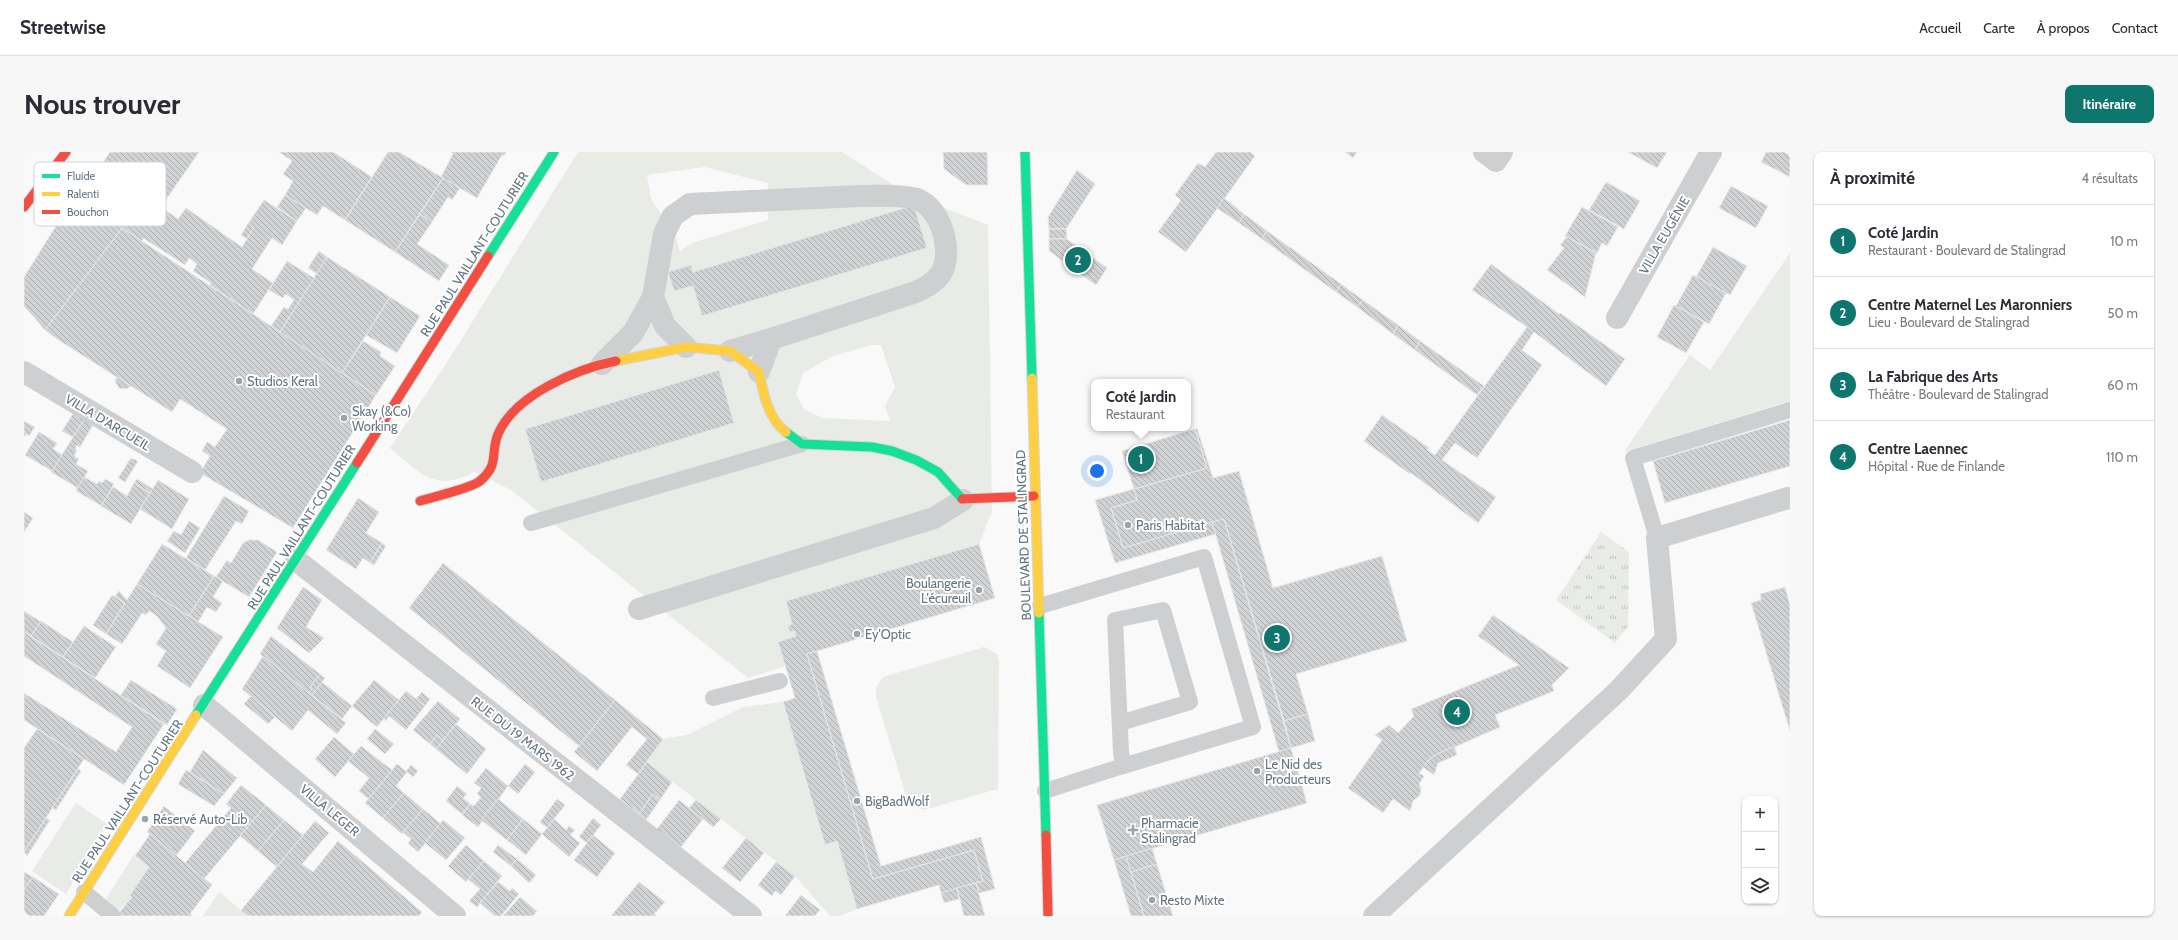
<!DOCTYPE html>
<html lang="fr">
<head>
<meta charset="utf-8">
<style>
  body { margin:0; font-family:Cabin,sans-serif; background:#f7f7f7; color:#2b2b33 }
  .controls { position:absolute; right:12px; bottom:12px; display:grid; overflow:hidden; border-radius:8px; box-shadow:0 1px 3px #0004 }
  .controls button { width:36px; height:36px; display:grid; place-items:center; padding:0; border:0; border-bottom:1px solid #e1e1e2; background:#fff; color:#2b2b33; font:20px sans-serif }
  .you { position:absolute; left:1073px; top:319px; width:14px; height:14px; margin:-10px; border:3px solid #fff; border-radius:50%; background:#1a73e8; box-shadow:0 0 0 6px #1a73e833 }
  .badge { display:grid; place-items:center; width:26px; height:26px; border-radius:50%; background:#0f766e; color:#fff; font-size:13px; font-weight:700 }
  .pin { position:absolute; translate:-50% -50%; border:2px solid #fff; box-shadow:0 1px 4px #0006 }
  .popup { position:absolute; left:1067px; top:227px; width:100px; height:52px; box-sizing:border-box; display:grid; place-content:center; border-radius:8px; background:#fff; filter:drop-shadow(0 1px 3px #0005); font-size:13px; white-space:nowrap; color:#7c7c81 }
  .popup b { font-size:15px; color:#2b2b33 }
  .popup::after { content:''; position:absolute; left:50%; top:100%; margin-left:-8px; border:8px solid transparent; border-top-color:#fff }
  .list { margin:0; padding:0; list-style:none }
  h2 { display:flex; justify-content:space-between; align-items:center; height:52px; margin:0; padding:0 16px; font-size:17px }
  h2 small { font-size:13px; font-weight:400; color:#7c7c81 }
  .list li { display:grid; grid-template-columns:26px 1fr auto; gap:12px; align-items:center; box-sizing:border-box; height:72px; padding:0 16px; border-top:1px solid #e1e1e2 }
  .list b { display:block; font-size:15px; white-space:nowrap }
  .list p { margin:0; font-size:13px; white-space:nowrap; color:#7c7c81 }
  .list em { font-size:13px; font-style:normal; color:#7c7c81 }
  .icon { flex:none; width:22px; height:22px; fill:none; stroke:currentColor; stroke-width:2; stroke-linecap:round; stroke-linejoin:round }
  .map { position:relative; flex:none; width:1766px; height:764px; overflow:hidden; border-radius:8px }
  header { display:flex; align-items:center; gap:24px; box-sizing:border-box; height:56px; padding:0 20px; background:#fff; border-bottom:1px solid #e1e1e2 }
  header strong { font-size:19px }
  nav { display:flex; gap:22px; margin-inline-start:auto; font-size:14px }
  .intro { display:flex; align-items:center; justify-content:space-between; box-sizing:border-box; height:96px; padding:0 24px }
  h1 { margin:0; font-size:28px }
  .button { padding:10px 18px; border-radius:8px; background:#0f766e; color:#fff; font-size:14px; font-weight:700 }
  main { display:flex; gap:24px; padding:0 24px }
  aside { flex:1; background:#fff; border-radius:8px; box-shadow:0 1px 3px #0004 }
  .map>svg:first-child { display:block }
</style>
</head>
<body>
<header>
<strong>Streetwise</strong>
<nav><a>Accueil</a><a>Carte</a><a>À propos</a><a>Contact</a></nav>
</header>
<div class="intro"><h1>Nous trouver</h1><a class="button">Itinéraire</a></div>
<main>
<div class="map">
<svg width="1766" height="764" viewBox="0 0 1766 764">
  <defs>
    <pattern id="park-tufts" width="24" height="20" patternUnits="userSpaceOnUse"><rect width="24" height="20" fill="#e8ebe6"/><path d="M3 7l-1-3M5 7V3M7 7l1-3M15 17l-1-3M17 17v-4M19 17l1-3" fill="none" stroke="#c0c3c0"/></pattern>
    <pattern id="building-back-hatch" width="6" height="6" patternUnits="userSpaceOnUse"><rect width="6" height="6" fill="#d0d2d3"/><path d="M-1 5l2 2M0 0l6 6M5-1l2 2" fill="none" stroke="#acafb1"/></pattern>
  </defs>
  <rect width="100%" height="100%" fill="#f9f9f9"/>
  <!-- grass -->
  <g fill="#e8ebe6" fill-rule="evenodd">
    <path d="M554,0H818L882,41L964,73L968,360L955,392L762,449L768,472L764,474L766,480L770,479L772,484L762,514L724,526L487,338L450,320C411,341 396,321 366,296L422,212ZM681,15L744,31V68L668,91L656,99L651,82L627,47L623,23ZM848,193H857L871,235L861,254L866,269L798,266L780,257L772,243L779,221L809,204Z"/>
    <polygon points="1766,101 1766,249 1600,300 1666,203 1686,218"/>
    <path d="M960,495L973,502L975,509L974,637L899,658C891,655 887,654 883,647L852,545V536L859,525Z"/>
    <polygon points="759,550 800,692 813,689 833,757 816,764 806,764 771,724 623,610 639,587 663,583 719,555"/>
    <polygon points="52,651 83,672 42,742 8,719"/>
    <polygon points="109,704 125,715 106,743 108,745 94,759 82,747"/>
    <polygon points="195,740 224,764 179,764"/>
  </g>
  <!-- park -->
  <polygon fill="url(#park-tufts)" points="1577,380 1605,400 1604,475 1591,491 1532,448"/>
  <!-- building -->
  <g fill="url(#building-back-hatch)" stroke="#e8e8e8">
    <polygon points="86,0 175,0 137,55 154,67 162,56 218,95 230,75 225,70 240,48 273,69 258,93 248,86 228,117 249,131 229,162 186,133 187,131 169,119 173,112 165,106 161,113 119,86 118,89 98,76 115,55 67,29"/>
    <polygon points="255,0 309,0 348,25 321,68 299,54 293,63 261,43 269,29 259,22 268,9"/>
    <polygon points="364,0 375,0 419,26 371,100 321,68"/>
    <polygon points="427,0 482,0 480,4 478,3 453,46 417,25 429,2"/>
    <polygon points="919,0 963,0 964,33 942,33 920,17"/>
    <polygon points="1192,0 1226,0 1231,4 1162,100 1134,80 1157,48 1151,43 1174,11 1181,15"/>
    <polygon points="1321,0 1333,0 1329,6"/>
    <polygon points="1604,0 1643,0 1633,16"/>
    <polygon points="1742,0 1766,0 1766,25 1737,10"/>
    <polygon points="1053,18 1071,32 1042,77 1025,77 1024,65"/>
    <polygon points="62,26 115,55 21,178 0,154 0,125"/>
    <polygon points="419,26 436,36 428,48 424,45 408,70 396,62"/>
    <polygon points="1582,30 1616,49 1600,77 1565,58"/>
    <polygon points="1707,34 1744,54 1732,76 1695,56"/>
    <polygon points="261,43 282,56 273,69 253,55"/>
    <polygon points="1200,46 1220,62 1215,71 1193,56"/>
    <polygon points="890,53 903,96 678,164 669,134 650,139 644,120 667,113 669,120"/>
    <polygon points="1558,55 1594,75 1583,94 1578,91 1573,101 1541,84"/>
    <polygon points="396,62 408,70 393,92 425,113 415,129 371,100"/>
    <polygon points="1220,62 1243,79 1238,87 1215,71"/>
    <polygon points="225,70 230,75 223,87 217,83"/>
    <polygon points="98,76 352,243 269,376 176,321 186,304 178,299 183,290 191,295 203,277 156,247 148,260 33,187 21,178"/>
    <polygon points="1025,77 1042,77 1043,87 1025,87"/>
    <polygon points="1243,79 1317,132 1312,140 1238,87"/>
    <polygon points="1543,85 1572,101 1561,145 1523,118 1540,96 1536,93"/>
    <polygon points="1025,87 1043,87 1083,116 1072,133 1025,99"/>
    <polygon points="1689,95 1723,114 1706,143 1672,125"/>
    <polygon points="295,99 303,105 293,122 284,116"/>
    <polygon points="303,105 366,145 318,221 256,180"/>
    <polygon points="263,109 290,126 256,180 247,174 260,155 264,157 270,148 262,142 259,146 245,138"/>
    <polygon points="1467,112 1535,162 1536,161 1601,207 1582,234 1510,180 1498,198 1518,213 1453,306 1431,291 1418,308 1472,345 1454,371 1387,321 1386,322 1340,289 1358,263 1405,296 1403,298 1411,303 1503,175 1448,138"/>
    <polygon points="1669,123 1702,141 1685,172 1652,154"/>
    <polygon points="1317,132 1339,148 1333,155 1312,140"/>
    <polygon points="366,145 396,164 373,201 342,183"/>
    <polygon points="1339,148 1374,173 1369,182 1333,155"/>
    <polygon points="1650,153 1680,170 1662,201 1633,185"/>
    <polygon points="1374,173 1396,189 1391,198 1369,182"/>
    <polygon points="339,189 357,200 356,204 371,214 352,243 318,221"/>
    <polygon points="1396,189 1460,234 1453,243 1391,198"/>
    <polygon points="695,218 710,271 517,330 501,277"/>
    <polygon points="93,225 107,234 102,237 95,236 91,229"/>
    <polygon points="50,260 61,266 49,285 38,279"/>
    <polygon points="63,263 72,268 56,295 53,293 51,297 53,298 50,304 55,307 52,312 64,319 54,336 27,320"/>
    <polygon points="1766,268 1766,314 1641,351 1629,309"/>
    <polygon points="0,269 11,275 5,284 2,282 0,285"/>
    <polygon points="1173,276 1189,326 1215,319 1249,436 1358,404 1383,489 1272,522 1284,562 1260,569 1200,367 1099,396 1087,356 1113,348 1110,337 1183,316 1171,277"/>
    <polygon points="1171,277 1183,316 1110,337 1098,299"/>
    <polygon points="15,280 33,291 29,297 38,303 28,319 1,303"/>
    <polygon points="107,306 114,309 101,330 94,326"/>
    <polygon points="60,325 73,332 75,329 78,331 81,327 90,332 78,354 52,339"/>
    <polygon points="113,327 129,337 126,341 110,331"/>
    <polygon points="134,328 165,347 148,377 116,357"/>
    <polygon points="110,331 126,341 107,372 77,354 89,335 103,344"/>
    <polygon points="1110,337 1113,348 1087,356 1099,396 1188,370 1192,382 1091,411 1071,348"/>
    <polygon points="200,344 225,359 218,372 212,369 181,418 162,406"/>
    <polygon points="334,346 355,360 342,381 358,391 346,411 339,406 332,417 302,398"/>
    <polygon points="0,360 9,366 0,380"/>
    <polygon points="1200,367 1267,596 1255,600 1188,370"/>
    <polygon points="165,369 176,376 161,401 143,389 150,379 157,383"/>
    <polygon points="225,388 234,388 253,400 225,445 192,425 203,408 207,411 219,391"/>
    <polygon points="358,391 362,394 350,413 346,411"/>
    <polygon points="138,392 190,424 165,464 113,432"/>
    <polygon points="955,392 971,446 783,502 849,727 950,698 959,729 917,741 915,733 833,757 813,689 801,693 759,550 771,546 754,490 772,484 770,479 766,480 764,474 768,472 762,449"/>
    <polygon points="419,411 591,548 555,594 385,456"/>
    <polygon points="190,424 199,429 189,445 198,451 192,460 183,455 174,470 165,464"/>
    <polygon points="113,432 199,485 166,536 133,514 142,499 132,492 142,476 133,464 125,459 122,463 118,461 98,492 82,482 101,451 91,444 95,439 103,448"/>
    <polygon points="279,435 298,448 282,475 300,486 285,501 253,476"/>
    <polygon points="1761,435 1766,453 1766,579 1727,451 1737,448 1736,442"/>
    <polygon points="88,443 101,451 82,482 69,473"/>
    <polygon points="0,459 17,470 7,484 0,480"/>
    <polygon points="1469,463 1545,516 1528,533 1530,539 1471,563 1476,575 1408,605 1395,621 1400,624 1395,632 1397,637 1396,643 1389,649 1386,659 1369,647 1359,661 1324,636 1358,588 1351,583 1365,573 1374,581 1390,564 1387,557 1495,513 1454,484"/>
    <polygon points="17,469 49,490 39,505 7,484"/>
    <polygon points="60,474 92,495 71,526 39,505"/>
    <polygon points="0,480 140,572 100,633 0,568 0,541 92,600 108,575 0,504"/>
    <polygon points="247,484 296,522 286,535 288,538 285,541 236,502"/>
    <polygon points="793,499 857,714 957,685 971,737 955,741 952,731 959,729 950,698 849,727 783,502"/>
    <polygon points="239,504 322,571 313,582 284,558 268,579 218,537"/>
    <polygon points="296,522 301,526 288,543 285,541 288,538 286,535"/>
    <polygon points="107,528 153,557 143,573 97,543"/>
    <polygon points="350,528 375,548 353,575 328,554"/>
    <polygon points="298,530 328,554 318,567 288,543"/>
    <polygon points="382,539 401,554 382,578 365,564 362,569 360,566"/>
    <polygon points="398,540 406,547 401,554 392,547"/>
    <polygon points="227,544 251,565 244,572 220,552"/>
    <polygon points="591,548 639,587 614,622 602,613 623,587 608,575 573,619 550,600"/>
    <polygon points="414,549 436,567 419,588 413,583 406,592 389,578"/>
    <polygon points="1284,562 1291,589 1267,596 1260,569"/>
    <polygon points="432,572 462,597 443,622 412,597"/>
    <polygon points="13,577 60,607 0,700 0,596"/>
    <polygon points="351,577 370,592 361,602 343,587"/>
    <polygon points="413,583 419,588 412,597 406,592"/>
    <polygon points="310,585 330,602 311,625 291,607"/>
    <polygon points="337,594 368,618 345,647 335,639 345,626 324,609"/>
    <polygon points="1430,594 1433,603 1414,611 1410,623 1399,615 1408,605"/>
    <polygon points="1267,596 1283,651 1090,708 1073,653"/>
    <polygon points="179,598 213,626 200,642 166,620"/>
    <polygon points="623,610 648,630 636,648 629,642 615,662 596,647"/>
    <polygon points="373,612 383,620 372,634 380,641 359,666 341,651"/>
    <polygon points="501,612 511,620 494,642 484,634"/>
    <polygon points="387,613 394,619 389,625 382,619"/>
    <polygon points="462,616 484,634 454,675 438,663 446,652 450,654 457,645 453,642 457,636 450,631"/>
    <polygon points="54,617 57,619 32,658 28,656"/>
    <polygon points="162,618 200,642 190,654 154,632"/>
    <polygon points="217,633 242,653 180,727 161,711 207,656 202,652"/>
    <polygon points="433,634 443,642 439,646 446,652 438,662 422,649"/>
    <polygon points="380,641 399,657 378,682 359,666"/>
    <polygon points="629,642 636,648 622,668 615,662"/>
    <polygon points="474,647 499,667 483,688 457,668"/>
    <polygon points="533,647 541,653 523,676 516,670"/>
    <polygon points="655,648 679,667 657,695 633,677"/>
    <polygon points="672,648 697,667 689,675 665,656"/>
    <polygon points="242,653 260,668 234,699 216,684"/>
    <polygon points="140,654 171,679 152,704 123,680"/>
    <polygon points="399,657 417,672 394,700 384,691 387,687 379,680"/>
    <polygon points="22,666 26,668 3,704 0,700"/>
    <polygon points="569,666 577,673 563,691 555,685"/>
    <polygon points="499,667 518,682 502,703 483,688"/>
    <polygon points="530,667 542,678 545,674 551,678 546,683 556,691 545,705 518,682"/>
    <polygon points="260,668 279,683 253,715 234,699"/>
    <polygon points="419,668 441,686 422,708 401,691"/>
    <polygon points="291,669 305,681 278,712 289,720 314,689 398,760 395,764 224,764 217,758"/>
    <polygon points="126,682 188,733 166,762 169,764 98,764 95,761 108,745 106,743 125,715 111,704"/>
    <polygon points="569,683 591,701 573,725 550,708"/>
    <polygon points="722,686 740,701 716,730 698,716"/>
    <polygon points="442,693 460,709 442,730 424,714"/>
    <polygon points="474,693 493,707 487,714 469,700"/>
    <polygon points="1128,696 1133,712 1107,720 1102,704"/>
    <polygon points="1102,704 1107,720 1120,764 1107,764 1090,708"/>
    <polygon points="493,707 512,723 505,731 487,714"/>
    <polygon points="460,709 478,724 453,755 445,749 456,737 444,727"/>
    <polygon points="752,710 771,724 757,743 751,739 748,744 734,733"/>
    <polygon points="1133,712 1149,764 1120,764 1107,720"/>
    <polygon points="0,720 9,725 0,737"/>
    <polygon points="9,725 35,742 20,764 0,764 0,737"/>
    <polygon points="474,730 486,739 488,736 495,742 477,764 471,764 456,751"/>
    <polygon points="615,730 641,750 630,762 633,764 587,764"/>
    <polygon points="952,731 961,764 940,764 933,736"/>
    <polygon points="933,736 935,747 920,751 917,741"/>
    <polygon points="777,743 796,758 791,764 761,764"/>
    <polygon points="496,745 513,759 509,764 479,764"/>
  </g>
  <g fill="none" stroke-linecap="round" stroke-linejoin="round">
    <!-- fast casing -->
    <g stroke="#d5d6d7" stroke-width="11">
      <g id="fast">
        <polyline points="1001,0 1008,226"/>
        <polyline points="464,104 530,0"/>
        <polyline points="762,280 778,292 848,295 868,299 892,308 914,320 938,347"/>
        <polyline points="1015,461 1022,683"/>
        <polyline points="172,563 333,311"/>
      </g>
    </g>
    <!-- slow casing -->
    <g stroke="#d5d6d7" stroke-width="11">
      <g id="slow">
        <path d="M592,209L662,195L706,199L735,220C739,240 744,267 762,280"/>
        <polyline points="1008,226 1015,461"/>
        <polyline points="45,764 172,563"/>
      </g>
    </g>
    <!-- jam casing -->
    <g stroke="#d5d6d7" stroke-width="11">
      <g id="jam">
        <polyline points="0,55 42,0"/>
        <polyline points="333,311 464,104"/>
        <polyline points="938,347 1010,344"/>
        <path d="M396,349C409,345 448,336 456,329C476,312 466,302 474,282C491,243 552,217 592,209"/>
        <polyline points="1022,683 1024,764"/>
      </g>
    </g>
    <!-- lane -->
    <g stroke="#cecfd0" stroke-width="16">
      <polyline points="507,371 778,292"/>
      <polyline points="1633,386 1609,306 1766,258"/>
      <polyline points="1016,454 1180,405 1229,575 1099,614"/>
      <polyline points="689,546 756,529"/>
      <polyline points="1021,639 1099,614 1097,600 1091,468 1139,458 1166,550 1096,571"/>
      <polyline points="60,740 89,764"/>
    </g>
    <!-- street -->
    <g stroke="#cecfd0" stroke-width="22">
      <polyline points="1460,0 1472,9 1478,0"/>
      <polyline points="1593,166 1687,0"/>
      <path d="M662,195L641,174L629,145L640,82L649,64L666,52C715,50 765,47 814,45C832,44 877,42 893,47C917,56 929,98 918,120C912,130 902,135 892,140L747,187L735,220"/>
      <polyline points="706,199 747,187"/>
      <polyline points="578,212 609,181 629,145"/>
      <polyline points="0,220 168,320"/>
      <polyline points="272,408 727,764"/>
      <polyline points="615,457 910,366 939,348"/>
      <polyline points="180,553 431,764"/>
      <polyline points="1350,764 1595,538 1642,487 1633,386 1764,346"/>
    </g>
    <!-- fast -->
    <use href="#fast" stroke="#16e098" stroke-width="9"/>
    <!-- slow -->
    <use href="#slow" stroke="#ffcf43" stroke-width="9"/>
    <!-- jam -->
    <use href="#jam" stroke="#f24e42" stroke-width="9"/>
  </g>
  <!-- markers -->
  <g fill="#99a4ac" stroke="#fff" stroke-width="1.5">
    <circle cx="215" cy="229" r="4"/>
    <circle cx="320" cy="266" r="4"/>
    <circle cx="1104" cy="373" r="4"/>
    <circle cx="955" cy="438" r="4"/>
    <circle cx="833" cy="482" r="4"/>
    <circle cx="1233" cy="619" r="4"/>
    <circle cx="833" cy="649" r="4"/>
    <circle cx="121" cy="667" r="4"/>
    <path d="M1107 672h4v4h4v4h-4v4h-4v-4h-4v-4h4z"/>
    <circle cx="1128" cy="748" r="4"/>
  </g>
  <g text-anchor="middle" stroke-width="4" stroke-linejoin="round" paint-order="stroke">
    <!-- street labels -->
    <g font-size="13" fill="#657683" stroke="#fff">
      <text transform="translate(1640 83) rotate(-60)" y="5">VILLA EUGÉNIE</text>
      <text transform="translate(450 102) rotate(-58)" y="5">RUE PAUL VAILLANT-COUTURIER</text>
      <text transform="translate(84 270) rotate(31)" y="5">VILLA D'ARCUEIL</text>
      <text transform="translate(277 375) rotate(-58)" y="5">RUE PAUL VAILLANT-COUTURIER</text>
      <text transform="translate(999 383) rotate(-92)" y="5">BOULEVARD DE STALINGRAD</text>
      <text transform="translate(499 586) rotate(38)" y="5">RUE DU 19 MARS 1962</text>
      <text transform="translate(103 649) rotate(-57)" y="5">RUE PAUL VAILLANT-COUTURIER</text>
      <text transform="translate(306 658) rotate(40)" y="5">VILLA LEGER</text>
    </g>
    <!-- poi labels -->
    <g font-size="13" fill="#657683" stroke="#fff" text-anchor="start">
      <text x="223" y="234">Studios Keral</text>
      <text x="328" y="264">Skay (&amp;Co)<tspan x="328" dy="15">Working</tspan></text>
      <text x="1112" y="378">Paris Habitat</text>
      <text x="947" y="436" text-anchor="end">Boulangerie<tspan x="947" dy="15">L'écureuil</tspan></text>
      <text x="841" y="487">Ey'Optic</text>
      <text x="1241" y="617">Le Nid des<tspan x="1241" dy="15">Producteurs</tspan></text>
      <text x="841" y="654">BigBadWolf</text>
      <text x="129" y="672">Réservé Auto-Lib</text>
      <text x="1117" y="676">Pharmacie<tspan x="1117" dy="15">Stalingrad</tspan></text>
      <text x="1136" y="753">Resto Mixte</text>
    </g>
  </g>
  <!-- legend -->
  <rect x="10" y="10" width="132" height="64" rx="6" fill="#fff" stroke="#d1d6da" stroke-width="1"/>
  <rect x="18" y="22" width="18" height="4" fill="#16e098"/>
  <rect x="18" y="40" width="18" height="4" fill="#ffcf43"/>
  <rect x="18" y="58" width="18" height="4" fill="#f24e42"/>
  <g font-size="11" fill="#657683">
    <text x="43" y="28">Fluide</text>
    <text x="43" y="46">Ralenti</text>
    <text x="43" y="64">Bouchon</text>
  </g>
</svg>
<div class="controls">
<button>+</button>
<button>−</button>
<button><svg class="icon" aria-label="layers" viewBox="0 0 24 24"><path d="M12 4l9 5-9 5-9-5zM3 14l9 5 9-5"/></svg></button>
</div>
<div class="you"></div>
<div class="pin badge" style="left:1117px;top:307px">1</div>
<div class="popup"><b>Coté Jardin</b>Restaurant</div>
<div class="pin badge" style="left:1054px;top:108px">2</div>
<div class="pin badge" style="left:1253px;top:486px">3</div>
<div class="pin badge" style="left:1433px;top:560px">4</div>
</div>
<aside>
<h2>À proximité<small>4 résultats</small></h2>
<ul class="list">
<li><span class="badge">1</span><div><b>Coté Jardin</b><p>Restaurant · Boulevard de Stalingrad</p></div><em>10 m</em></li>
<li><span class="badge">2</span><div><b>Centre Maternel Les Maronniers</b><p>Lieu · Boulevard de Stalingrad</p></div><em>50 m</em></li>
<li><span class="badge">3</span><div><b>La Fabrique des Arts</b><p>Théâtre · Boulevard de Stalingrad</p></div><em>60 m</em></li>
<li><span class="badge">4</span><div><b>Centre Laennec</b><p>Hôpital · Rue de Finlande</p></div><em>110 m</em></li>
</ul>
</aside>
</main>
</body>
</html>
